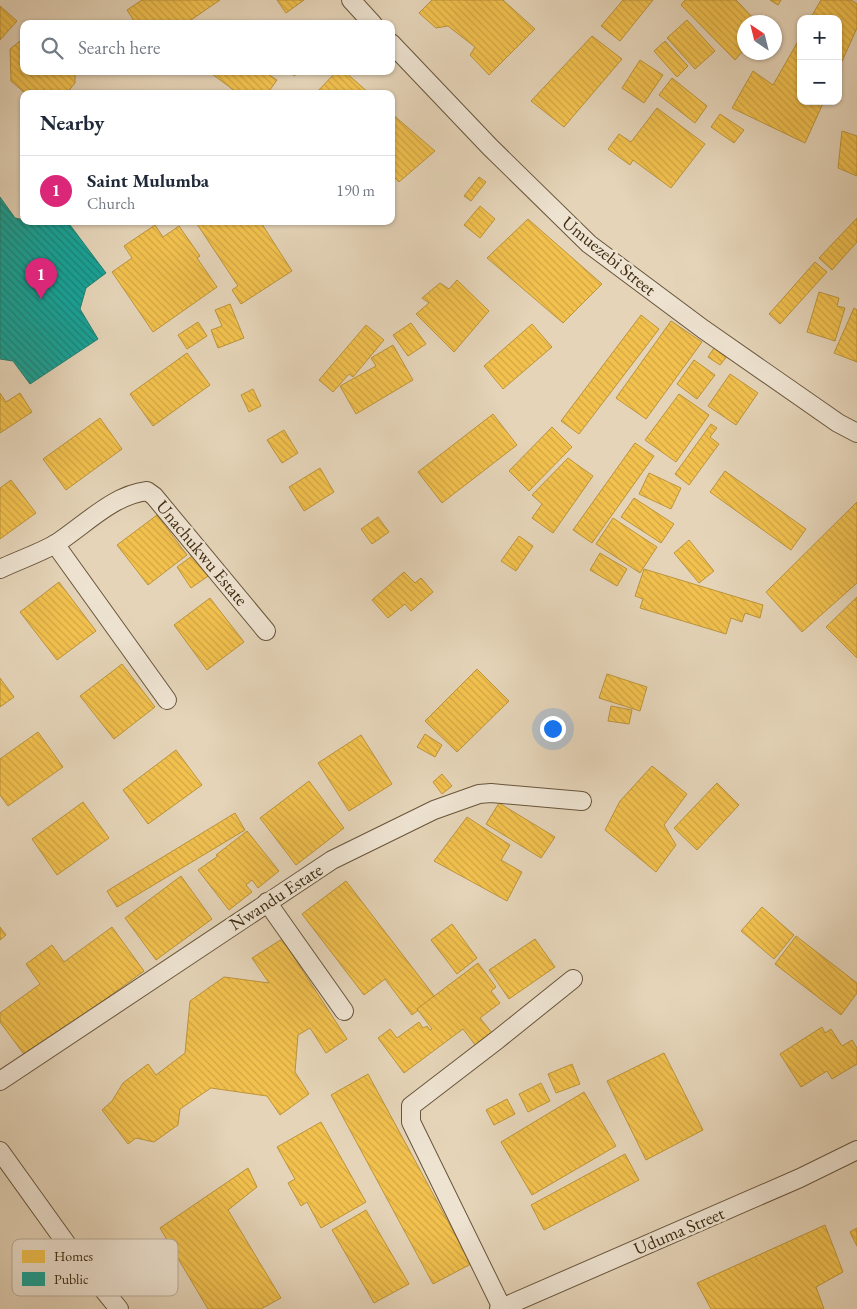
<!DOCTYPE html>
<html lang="en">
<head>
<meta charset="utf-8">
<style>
  body { margin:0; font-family:"EB Garamond",serif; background:#f6f6f7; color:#1f2937 }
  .controls { position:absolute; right:15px; top:15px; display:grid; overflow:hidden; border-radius:10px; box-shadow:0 1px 4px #0004 }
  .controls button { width:45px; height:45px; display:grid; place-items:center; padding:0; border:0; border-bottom:1px solid #e0e1e3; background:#fff; color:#1f2937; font:25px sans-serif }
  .compass { position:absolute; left:737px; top:15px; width:45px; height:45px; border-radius:50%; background:#fff; box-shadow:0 1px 4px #0004; rotate:325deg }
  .you { position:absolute; left:552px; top:728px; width:18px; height:18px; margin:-12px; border:4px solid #fff; border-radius:50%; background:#1a73e8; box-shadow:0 0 0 8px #1a73e833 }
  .badge { display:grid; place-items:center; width:32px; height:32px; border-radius:50%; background:#db2777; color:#fff; font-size:16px; font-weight:700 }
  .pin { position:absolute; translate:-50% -41px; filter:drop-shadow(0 1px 2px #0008) }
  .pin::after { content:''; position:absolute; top:26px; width:18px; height:15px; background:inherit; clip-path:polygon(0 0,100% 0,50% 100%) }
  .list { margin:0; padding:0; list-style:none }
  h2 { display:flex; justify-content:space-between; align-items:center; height:65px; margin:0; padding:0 20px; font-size:21px }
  h2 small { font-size:16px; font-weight:400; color:#747a83 }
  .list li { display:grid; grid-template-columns:32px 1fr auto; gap:15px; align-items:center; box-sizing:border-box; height:70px; padding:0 20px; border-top:1px solid #e0e1e3 }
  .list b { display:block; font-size:19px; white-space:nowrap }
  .list p { margin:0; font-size:16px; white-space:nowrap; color:#747a83 }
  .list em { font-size:16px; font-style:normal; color:#747a83 }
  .icon { flex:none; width:28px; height:28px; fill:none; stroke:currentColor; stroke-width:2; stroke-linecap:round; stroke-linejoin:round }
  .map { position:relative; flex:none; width:857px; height:1309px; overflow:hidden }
  .search { position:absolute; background:#fff; box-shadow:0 1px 4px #0004; left:20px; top:20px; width:375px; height:55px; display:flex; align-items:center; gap:12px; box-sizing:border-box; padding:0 18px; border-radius:10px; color:#747a83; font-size:19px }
  .panel { position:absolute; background:#fff; box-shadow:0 1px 4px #0004; left:20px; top:90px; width:375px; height:135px; border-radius:10px }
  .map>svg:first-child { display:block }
</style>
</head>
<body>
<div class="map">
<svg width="857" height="1309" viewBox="0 0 857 1309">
  <defs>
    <pattern id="homes-back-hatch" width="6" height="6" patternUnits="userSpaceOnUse" patternTransform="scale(1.25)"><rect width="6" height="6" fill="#f2c14e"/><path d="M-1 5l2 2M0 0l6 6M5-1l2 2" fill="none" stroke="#d1a643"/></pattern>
    <pattern id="public-back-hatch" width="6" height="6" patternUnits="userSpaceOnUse" patternTransform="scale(1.25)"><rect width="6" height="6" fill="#17a398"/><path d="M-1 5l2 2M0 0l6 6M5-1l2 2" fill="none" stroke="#16857b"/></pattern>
  </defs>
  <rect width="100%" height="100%" fill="#e5d4b8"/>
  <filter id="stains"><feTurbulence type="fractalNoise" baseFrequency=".004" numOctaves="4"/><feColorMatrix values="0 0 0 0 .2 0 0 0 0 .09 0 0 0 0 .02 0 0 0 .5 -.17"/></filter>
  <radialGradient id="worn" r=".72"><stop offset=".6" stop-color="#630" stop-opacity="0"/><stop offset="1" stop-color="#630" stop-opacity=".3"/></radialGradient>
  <!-- homes -->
  <g fill="url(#homes-back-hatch)" stroke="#bc943c">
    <polygon points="142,0 220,0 185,24 136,24 127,10"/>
    <polygon points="277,0 304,0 286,13"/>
    <polygon points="432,0 503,0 535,29 489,75 470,55 475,47 448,26 436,28 419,13"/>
    <polygon points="623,0 653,0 620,41 601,26"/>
    <polygon points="685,0 736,0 757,22 744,22 744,50 735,60 681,5"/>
    <polygon points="770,0 781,0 778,5"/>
    <polygon points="821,0 851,0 857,4 857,28 838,70 838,19 810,19"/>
    <polygon points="0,6 17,21 0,40"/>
    <polygon points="687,20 715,51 695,69 667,38"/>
    <polygon points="592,36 622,59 564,127 531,101"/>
    <polygon points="801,36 801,101 824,101 805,143 732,108 753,71 773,85"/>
    <polygon points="24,38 24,71 75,71 75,83 66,94 26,94 11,81 10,49"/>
    <polygon points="665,41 688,66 677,77 654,51"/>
    <polygon points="640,60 663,75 644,103 622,88"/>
    <polygon points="208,71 263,71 277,80 267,94 239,94"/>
    <polygon points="291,71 301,71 294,76"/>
    <polygon points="337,71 344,71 370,94 315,94"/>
    <polygon points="672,78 707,106 695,123 659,95"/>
    <polygon points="657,108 705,144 671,188 633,160 630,165 608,149 619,134 631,142"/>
    <polygon points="391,113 435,151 399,182 391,174"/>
    <polygon points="720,114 744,130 734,143 711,127"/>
    <polygon points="842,131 857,136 857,176 838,168"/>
    <polygon points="479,177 486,182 471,201 464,196"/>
    <polygon points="480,206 495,219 480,238 464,225"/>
    <polygon points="857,218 857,242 832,270 819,258"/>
    <polygon points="528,219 602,284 563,323 487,258"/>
    <polygon points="195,221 260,221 292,271 241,304 232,290 238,286"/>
    <polygon points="155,225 163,237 179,226 200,256 197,258 217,287 153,332 112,272 132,258 124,246"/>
    <polygon points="815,262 827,272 780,324 769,314"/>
    <polygon points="457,280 489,311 454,352 416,314 429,303 422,298 440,283 449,289"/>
    <polygon points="819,292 839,298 837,306 845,308 835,341 807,332"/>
    <polygon points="230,304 244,338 218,348 211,330 222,326 215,310"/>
    <polygon points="854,308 857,310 857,362 834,353"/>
    <polygon points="641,315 659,329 579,434 561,421"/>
    <polygon points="671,321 702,342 646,419 616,398"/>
    <polygon points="198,322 207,336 187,349 178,335"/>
    <polygon points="411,323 426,344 408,356 393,335"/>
    <polygon points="532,324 552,347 503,389 484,366"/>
    <polygon points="366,325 384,340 353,377 349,374 333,392 319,380"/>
    <polygon points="718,342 728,355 720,365 708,357"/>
    <polygon points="393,345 413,380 356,414 340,386 376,366 371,358"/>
    <polygon points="187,353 210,385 153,426 130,394"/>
    <polygon points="694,360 715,375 697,399 677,384"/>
    <polygon points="730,374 758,393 736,425 708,406"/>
    <polygon points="253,389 261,406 249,412 241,395"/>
    <polygon points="0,393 6,402 20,393 32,412 0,433"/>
    <polygon points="679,394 709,415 676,462 645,440"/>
    <polygon points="493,414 517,445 442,503 418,472"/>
    <polygon points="100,418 122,449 66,490 43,459"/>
    <polygon points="711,424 717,428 710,437 719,444 689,485 675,474"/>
    <polygon points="552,427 572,447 529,491 509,471"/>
    <polygon points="284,430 298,453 282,463 267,440"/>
    <polygon points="635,443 654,456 592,543 573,530"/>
    <polygon points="568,458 593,476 553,533 532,518 542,504 532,495"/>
    <polygon points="320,468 334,492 304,511 289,487"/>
    <polygon points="725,471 806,529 791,550 710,492"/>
    <polygon points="649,473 681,488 671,509 639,494"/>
    <polygon points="11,480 36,513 0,539 0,488"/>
    <polygon points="634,498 674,524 661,543 621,517"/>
    <polygon points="857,502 857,583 802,632 766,592"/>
    <polygon points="157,515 187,555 148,585 117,545"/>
    <polygon points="378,517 389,532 372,544 361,529"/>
    <polygon points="613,518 657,547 640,573 596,544"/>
    <polygon points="519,536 533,546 516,571 501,561"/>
    <polygon points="689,540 714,571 699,583 674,553"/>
    <polygon points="196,553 211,574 191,588 177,567"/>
    <polygon points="600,553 627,569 617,586 590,570"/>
    <polygon points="644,569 763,605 760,618 745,613 742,622 731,618 726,634 640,608 643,599 635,596"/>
    <polygon points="404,572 415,583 421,578 433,592 411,611 405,604 388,618 372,600"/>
    <polygon points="59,582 96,631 57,660 20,612"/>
    <polygon points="857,597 857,658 826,627"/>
    <polygon points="210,598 244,642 207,670 174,625"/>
    <polygon points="122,664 155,707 114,739 80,696"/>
    <polygon points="477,669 509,701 457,752 425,721"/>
    <polygon points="607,674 647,687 640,711 599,698"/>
    <polygon points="0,678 14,697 0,707"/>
    <polygon points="611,706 632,710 629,724 608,721"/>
    <polygon points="38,732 63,767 8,806 0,795 0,759"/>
    <polygon points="425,734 442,745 435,757 417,747"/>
    <polygon points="361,735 392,784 349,811 318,763"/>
    <polygon points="176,750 202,785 148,824 123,790"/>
    <polygon points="652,766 687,794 664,825 676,845 656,872 605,830 620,801"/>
    <polygon points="442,774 452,786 442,794 433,782"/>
    <polygon points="309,781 344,828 296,865 260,818"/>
    <polygon points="717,783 739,805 697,850 674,828"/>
    <polygon points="83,802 109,838 57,875 32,839"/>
    <polygon points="499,803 555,837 541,858 486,824"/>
    <polygon points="235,813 245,830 117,907 107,891"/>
    <polygon points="467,817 510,845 501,860 522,872 507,901 434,861"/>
    <polygon points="247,831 279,871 258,888 252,880 246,885 252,892 229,910 198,870 218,856 216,855"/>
    <polygon points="181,876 212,919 156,960 125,918"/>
    <polygon points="346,881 435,997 412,1015 385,979 364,995 302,914"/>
    <polygon points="762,907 794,935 774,959 741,931"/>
    <polygon points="452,924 477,958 457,974 431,940"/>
    <polygon points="0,927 6,935 0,940"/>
    <polygon points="112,927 144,971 26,1057 0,1022 0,1013 40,984 26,964 52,945 64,962"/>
    <polygon points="796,936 857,983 857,993 841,1015 775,964"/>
    <polygon points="282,939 347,1039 326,1053 310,1028 298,1035 295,1072 309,1094 280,1115 267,1096 211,1088 180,1109 178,1125 154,1142 136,1138 128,1144 102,1110 112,1101 123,1083 148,1064 156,1075 185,1053 190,1001 224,977 269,983 252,958"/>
    <polygon points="535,939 555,967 509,999 489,970"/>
    <polygon points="478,963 496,987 491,991 500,1003 480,1018 493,1034 476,1046 463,1029 404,1073 378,1038 390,1029 397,1038 419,1022 423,1028 427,1026 430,1030 432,1029 417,1009"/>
    <polygon points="822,1027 825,1033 831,1029 842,1046 852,1040 857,1048 857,1064 832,1079 827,1071 801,1087 780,1054"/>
    <polygon points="664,1053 703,1130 646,1160 607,1081"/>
    <polygon points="572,1064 580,1084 556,1093 548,1074"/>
    <polygon points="368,1074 471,1264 433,1284 331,1095"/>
    <polygon points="541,1083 550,1101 528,1112 519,1094"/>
    <polygon points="584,1092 616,1146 532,1195 501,1142"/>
    <polygon points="507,1099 515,1114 494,1125 486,1110"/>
    <polygon points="321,1122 366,1202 321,1228 307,1202 301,1206 288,1183 295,1179 277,1147"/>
    <polygon points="625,1154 639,1180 544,1230 531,1205"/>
    <polygon points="248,1168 257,1187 228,1210 281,1298 261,1309 208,1309 160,1228"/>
    <polygon points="366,1210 409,1284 374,1303 332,1230"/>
    <polygon points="825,1225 843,1272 816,1287 824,1309 711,1309 697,1283"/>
    <polygon points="857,1228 857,1246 850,1232"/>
  </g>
  <!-- public -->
  <polygon fill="url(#public-back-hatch)" stroke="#237f70" points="0,197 15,218 24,220 24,221 42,223 67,221 106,273 86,288 80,309 98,339 30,384 13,361 0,359"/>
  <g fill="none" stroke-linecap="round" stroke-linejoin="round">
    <!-- minor casing -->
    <g stroke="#68553b" stroke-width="20">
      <g id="minor">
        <polyline points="351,0 373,24"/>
        <polyline points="391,43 490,147 589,244 703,329 838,423 857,433"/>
        <polyline points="55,544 167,700"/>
        <path d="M0,569C19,560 40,553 57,543C86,524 113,495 147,491L154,496L266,631"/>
        <polyline points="267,902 344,1011"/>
        <polyline points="0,1081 332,860 434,810 479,794 491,793 582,801"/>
        <polyline points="0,1151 71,1250 119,1309"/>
        <polyline points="502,1308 411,1122 411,1106 497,1040 573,979"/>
        <polyline points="499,1309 800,1178 857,1150"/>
      </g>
    </g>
    <!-- minor -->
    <use href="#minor" stroke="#eee3d1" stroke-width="18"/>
  </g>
  <g text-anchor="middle" stroke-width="5" stroke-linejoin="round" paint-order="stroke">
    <!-- street labels -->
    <g font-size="18" fill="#3e2b11" stroke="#eee3d1">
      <text transform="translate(609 256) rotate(39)" y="6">Umuezebi Street</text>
      <text transform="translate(202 553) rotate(50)" y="6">Unachukwu Estate</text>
      <text transform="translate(276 897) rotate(-33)" y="6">Nwandu Estate</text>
      <text transform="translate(679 1231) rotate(-23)" y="6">Uduma Street</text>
    </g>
  </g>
  <!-- legend -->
  <rect x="12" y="1239" width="166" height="57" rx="8" fill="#eee3d1" stroke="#b9ac97" stroke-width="1"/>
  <rect x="22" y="1250" width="23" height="13" fill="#f2c14e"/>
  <rect x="22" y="1272" width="23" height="14" fill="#17a398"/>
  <g font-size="14" fill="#3e2b11">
    <text x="54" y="1261">Homes</text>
    <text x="54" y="1284">Public</text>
  </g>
  <rect width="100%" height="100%" filter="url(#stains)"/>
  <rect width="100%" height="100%" fill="url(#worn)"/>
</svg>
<div class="controls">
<button>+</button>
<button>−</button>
</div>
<svg class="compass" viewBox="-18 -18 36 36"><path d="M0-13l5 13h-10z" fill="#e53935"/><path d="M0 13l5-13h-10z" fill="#747a83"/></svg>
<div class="you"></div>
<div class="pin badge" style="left:41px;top:299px">1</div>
<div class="search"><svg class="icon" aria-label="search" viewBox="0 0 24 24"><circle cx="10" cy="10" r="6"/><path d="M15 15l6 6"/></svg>Search here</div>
<section class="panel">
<h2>Nearby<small></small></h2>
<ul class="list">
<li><span class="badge">1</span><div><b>Saint Mulumba</b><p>Church</p></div><em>190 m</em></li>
</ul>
</section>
</div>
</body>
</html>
